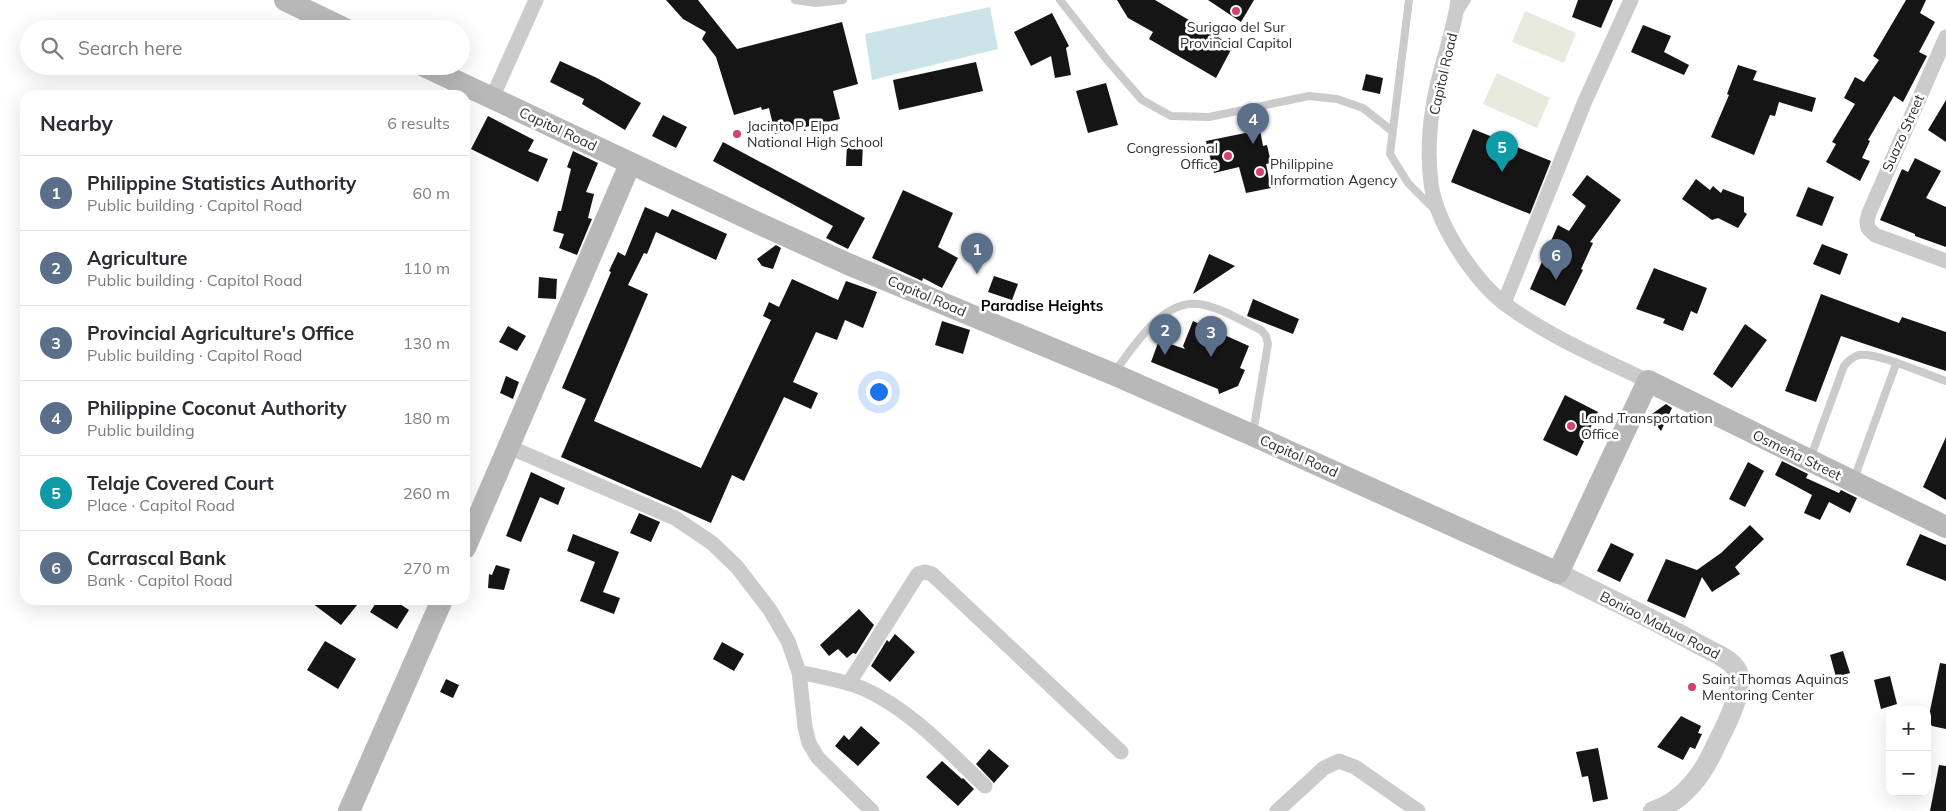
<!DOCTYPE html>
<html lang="en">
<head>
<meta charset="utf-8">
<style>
  body { margin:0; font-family:Mulish,sans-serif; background:#f2f2f3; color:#2b2b33 }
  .controls { position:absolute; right:15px; bottom:15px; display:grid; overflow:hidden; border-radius:10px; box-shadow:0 5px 20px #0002 }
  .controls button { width:45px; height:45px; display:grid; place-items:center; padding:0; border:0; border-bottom:1px solid #e1e1e2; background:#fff; color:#2b2b33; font:25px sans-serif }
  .you { position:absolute; left:878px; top:391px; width:18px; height:18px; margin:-12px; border:4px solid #fff; border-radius:50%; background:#1a73e8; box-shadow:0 0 0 8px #1a73e833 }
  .badge { display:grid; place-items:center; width:32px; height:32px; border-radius:50%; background:#0f766e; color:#fff; font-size:16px; font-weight:700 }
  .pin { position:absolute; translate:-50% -41px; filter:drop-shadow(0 1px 2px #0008) }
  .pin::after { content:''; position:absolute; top:26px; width:18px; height:15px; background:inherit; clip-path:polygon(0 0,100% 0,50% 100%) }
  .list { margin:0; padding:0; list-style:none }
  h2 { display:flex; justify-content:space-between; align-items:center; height:65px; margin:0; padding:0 20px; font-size:21px }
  h2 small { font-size:16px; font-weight:400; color:#7c7c81 }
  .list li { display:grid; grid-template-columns:32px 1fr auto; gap:15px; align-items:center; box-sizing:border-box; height:75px; padding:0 20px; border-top:1px solid #e1e1e2 }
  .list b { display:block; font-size:19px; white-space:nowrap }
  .list p { margin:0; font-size:16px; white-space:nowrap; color:#7c7c81 }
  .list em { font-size:16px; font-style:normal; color:#7c7c81 }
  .icon { flex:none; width:28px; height:28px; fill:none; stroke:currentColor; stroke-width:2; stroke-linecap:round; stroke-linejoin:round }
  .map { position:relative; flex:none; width:1946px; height:811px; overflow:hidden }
  .search { position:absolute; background:#fff; box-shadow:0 5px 20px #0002; left:20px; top:20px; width:450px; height:55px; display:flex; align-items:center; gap:12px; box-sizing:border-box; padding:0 18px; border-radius:28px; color:#7c7c81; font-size:19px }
  .panel { position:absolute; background:#fff; box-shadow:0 5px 20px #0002; left:20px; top:90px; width:450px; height:515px; border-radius:15px }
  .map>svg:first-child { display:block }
</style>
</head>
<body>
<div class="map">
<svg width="1946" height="811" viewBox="0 0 1946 811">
  <rect width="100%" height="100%" fill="#fff"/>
  <!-- green -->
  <g fill="#e7eadd">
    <polygon points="1525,11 1576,33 1564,63 1512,42"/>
    <polygon points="1497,73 1550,98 1537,128 1483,104"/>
  </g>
  <!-- water -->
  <polygon fill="#cbe4e8" points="990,7 998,49 872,80 865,34"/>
  <!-- building -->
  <g fill="#151515">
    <polygon points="666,0 698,0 737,49 842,22 858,84 833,91 840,119 775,134 769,108 762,110 761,107 734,115 716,57 702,39 706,32 683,19"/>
    <polygon points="1117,0 1155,0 1233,46 1216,78 1149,39 1153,32 1128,18"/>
    <polygon points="1208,0 1254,0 1241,22"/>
    <polygon points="1578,0 1613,0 1601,28 1572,17"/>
    <polygon points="1906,0 1926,0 1920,13 1935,22 1919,52 1927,56 1903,102 1894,96 1868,140 1870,141 1862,158 1870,161 1860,181 1826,162 1836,144 1832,142 1855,104 1844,98 1855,77 1864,82 1879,60 1873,56"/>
    <polygon points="1052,13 1069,46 1066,48 1071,75 1055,78 1051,56 1031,66 1014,32"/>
    <polygon points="1643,25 1671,36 1664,52 1689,65 1684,75 1631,52"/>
    <polygon points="560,61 597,78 641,103 625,130 582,104 584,99 550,82"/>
    <polygon points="976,62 983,91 899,110 893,80"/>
    <polygon points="1738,65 1757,71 1753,80 1816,98 1812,112 1779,102 1775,116 1770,115 1754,155 1711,137 1729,95 1727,94"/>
    <polygon points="1366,74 1383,78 1380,94 1362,90"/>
    <polygon points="1106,83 1118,125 1088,133 1076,91"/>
    <polygon points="1946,100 1946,142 1928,130"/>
    <polygon points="663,115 687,127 676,148 652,136"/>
    <polygon points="488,116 534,140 528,151 548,159 538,182 471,149"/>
    <polygon points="1473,129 1551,161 1530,214 1451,182"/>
    <polygon points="1260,130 1263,146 1267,145 1271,163 1266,164 1271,188 1246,193 1239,167 1214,173 1206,141"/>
    <polygon points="723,142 865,218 848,249 826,238 833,226 713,161"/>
    <polygon points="847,143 863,143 862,166 846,166"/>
    <polygon points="573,151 598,163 586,192 594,194 588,218 592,219 577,255 559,248 564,234 553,231 558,211 561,211 571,169 567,167"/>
    <polygon points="1915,158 1941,171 1926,198 1946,207 1946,247 1915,236 1915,234 1880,220 1902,169 1908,172"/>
    <polygon points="1587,175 1621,200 1590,242 1593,243 1581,269 1583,270 1565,306 1530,289 1558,225 1569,231 1586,206 1572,195"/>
    <polygon points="1696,179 1710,190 1713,186 1721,193 1723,189 1744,197 1744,212 1747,214 1738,228 1718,218 1712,220 1682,199"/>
    <polygon points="1808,187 1834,197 1822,226 1796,216"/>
    <polygon points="903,190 953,213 938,247 958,258 942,288 923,278 922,281 872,258"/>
    <polygon points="645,207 668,217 672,209 727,234 716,260 656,232 647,254 644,253 628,285 648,294 594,421 701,468 771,320 763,316 769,302 779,307 792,279 838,300 846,281 877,292 863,328 845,320 837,340 816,332 793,382 818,393 811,409 784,397 744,481 732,475 711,523 561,457 586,399 562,388 611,272 609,271 618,252 625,256"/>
    <polygon points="1822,244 1848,254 1840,275 1813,264"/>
    <polygon points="776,245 781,248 773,269 762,266 757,259"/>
    <polygon points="1209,254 1235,266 1193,294"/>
    <polygon points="1654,268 1707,288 1697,314 1691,311 1683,331 1663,323 1665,319 1636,309"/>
    <polygon points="994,276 1018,284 1012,300 988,292"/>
    <polygon points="539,277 557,279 556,299 538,298"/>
    <polygon points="1821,294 1899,323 1902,317 1946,332 1946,371 1841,336 1816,402 1785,391"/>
    <polygon points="1253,299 1299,319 1293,334 1247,316"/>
    <polygon points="942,321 970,330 963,354 935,345"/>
    <polygon points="1193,321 1249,346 1240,368 1245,370 1238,386 1219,394 1218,389 1151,362 1159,340 1185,349 1183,346"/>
    <polygon points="1745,324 1767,340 1732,388 1713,374"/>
    <polygon points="508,326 526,336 517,351 499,342"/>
    <polygon points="506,376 519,382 513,399 500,393"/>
    <polygon points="1565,395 1598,412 1577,456 1543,440"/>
    <polygon points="1666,404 1672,408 1661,431 1649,416"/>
    <polygon points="1946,437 1946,500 1923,487"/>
    <polygon points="1782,461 1808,474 1806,478 1839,493 1841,490 1857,498 1850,513 1829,502 1820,520 1804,513 1812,495 1775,475"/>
    <polygon points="1748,462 1764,471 1745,507 1729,499"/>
    <polygon points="531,472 565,488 558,505 540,497 521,542 506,536"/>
    <polygon points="639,513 660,522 651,542 630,533"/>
    <polygon points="1750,525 1764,539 1735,567 1740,574 1712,592 1702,577 1685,618 1647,601 1666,559 1697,570 1721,553"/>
    <polygon points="573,534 619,552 603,592 620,598 614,614 580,601 595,562 567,551"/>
    <polygon points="1920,534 1946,545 1946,581 1906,565"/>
    <polygon points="1611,543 1634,554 1620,582 1597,571"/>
    <polygon points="496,565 510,569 504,590 488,588 489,574 492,575"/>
    <polygon points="308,600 361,600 341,625"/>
    <polygon points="378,600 394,600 409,610 397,629 370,612"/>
    <polygon points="859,609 874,625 856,654 853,653 847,658 838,649 829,656 820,645"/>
    <polygon points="895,634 915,652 890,682 871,666 887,640 889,642"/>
    <polygon points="325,641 356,659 338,689 307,670"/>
    <polygon points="722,642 744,654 734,671 713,659"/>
    <polygon points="1843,651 1850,673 1836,677 1830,655"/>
    <polygon points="1940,663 1946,664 1946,729 1932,726 1928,720"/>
    <polygon points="1890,676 1897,704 1881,709 1874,680"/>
    <polygon points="446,679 459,685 453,698 440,692"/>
    <polygon points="1681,716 1701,726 1698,733 1702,734 1695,749 1690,747 1683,760 1657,747"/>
    <polygon points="861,726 880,743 858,766 835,746 844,735 849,740"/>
    <polygon points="1598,748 1608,799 1593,802 1588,776 1582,777 1576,752"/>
    <polygon points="989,749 1009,766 994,783 976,764"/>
    <polygon points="942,761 962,779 963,778 974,789 958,806 926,777"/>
    <polygon points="1939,765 1946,766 1946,811 1930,811"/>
  </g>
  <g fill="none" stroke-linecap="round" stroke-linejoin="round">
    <!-- service -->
    <g stroke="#cbcbcb" stroke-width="8">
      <polyline points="795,0 816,3 843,0"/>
      <polyline points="1060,0 1108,61 1142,100 1171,116 1209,117 1309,96 1337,99 1363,108 1392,131"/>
      <polyline points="1409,0 1390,154 1408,183 1435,210"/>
      <polyline points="1459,13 1467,0"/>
      <path d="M1115,371C1134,347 1162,299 1199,304C1220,307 1242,321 1261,330L1266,336L1268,344L1253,433"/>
      <path d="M1810,459L1844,366C1848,361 1852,357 1859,355C1877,352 1927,375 1946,381"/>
      <polyline points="1854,479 1896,364"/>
    </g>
    <!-- minor -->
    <g stroke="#cbcbcb" stroke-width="15">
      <path d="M1458,0C1453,37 1438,71 1433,107C1429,131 1428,159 1431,183C1436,223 1473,279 1505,304C1548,336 1600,358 1648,381"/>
      <polyline points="1946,37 1869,213 1867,221 1868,228 1875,235 1946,261"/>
      <polyline points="492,98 536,0"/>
      <polyline points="1504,303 1585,101 1631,0"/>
      <polyline points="509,447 675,518 712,543 737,567 770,610 788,641 799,672 805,727 809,743 818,758 872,811"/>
      <path d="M799,672C820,677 842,680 862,688C910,709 948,751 985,786"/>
      <polyline points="849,683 918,574 925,572 932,574 1121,752"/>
      <polyline points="1277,811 1324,768 1339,761 1355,767 1418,811"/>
    </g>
    <!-- tertiary -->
    <path stroke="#cbcbcb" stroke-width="20" d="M1558,573C1605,597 1654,619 1700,645C1712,652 1730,658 1737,670C1747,687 1724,729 1716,745C1704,773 1683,802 1653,811"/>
    <!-- secondary -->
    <g stroke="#b8b8b8" stroke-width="22">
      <polyline points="285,0 345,29"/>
      <polyline points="424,66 760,224 848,264 1113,374 1252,435 1558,573 1648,381 1946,527"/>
      <polyline points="465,548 630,164"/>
      <polyline points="349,811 442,600"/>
    </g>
  </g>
  <!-- markers -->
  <g fill="#d24271" stroke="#fff" stroke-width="2">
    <circle cx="1236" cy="11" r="5"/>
    <circle cx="737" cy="134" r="5"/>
    <circle cx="1228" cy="156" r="5"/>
    <circle cx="1260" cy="172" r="5"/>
    <circle cx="1571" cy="426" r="5"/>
    <circle cx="1692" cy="687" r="5"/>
  </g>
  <g text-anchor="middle" stroke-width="5" stroke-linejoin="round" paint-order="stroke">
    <!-- poi labels -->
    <g font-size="14" fill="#2e2e2e" stroke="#fff" text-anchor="start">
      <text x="1236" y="32" text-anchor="middle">Surigao del Sur<tspan x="1236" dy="16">Provincial Capitol</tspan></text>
      <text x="747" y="131">Jacinto P. Elpa<tspan x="747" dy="16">National High School</tspan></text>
      <text x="1218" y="153" text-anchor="end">Congressional<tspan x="1218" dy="16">Office</tspan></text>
      <text x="1270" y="169">Philippine<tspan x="1270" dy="16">Information Agency</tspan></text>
      <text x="1581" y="423">Land Transportation<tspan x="1581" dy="16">Office</tspan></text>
      <text x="1702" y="684">Saint Thomas Aquinas<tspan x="1702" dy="16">Mentoring Center</tspan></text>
    </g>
    <!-- street labels -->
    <g font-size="14" fill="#2e2e2e" stroke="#fff">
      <text transform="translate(1443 74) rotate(-77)" y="5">Capitol Road</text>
      <text transform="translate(558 129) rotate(25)" y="5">Capitol Road</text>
      <text transform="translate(1903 133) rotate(-66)" y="5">Suazo Street</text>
      <text transform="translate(927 296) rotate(23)" y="5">Capitol Road</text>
      <text transform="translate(1797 455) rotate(26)" y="5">Osmeña Street</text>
      <text transform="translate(1299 456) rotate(24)" y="5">Capitol Road</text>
      <text transform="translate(1660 625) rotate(27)" y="5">Boniao Mabua Road</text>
    </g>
    <!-- neighbourhood labels -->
    <g font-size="15" font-weight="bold" fill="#000" stroke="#fff">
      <text x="1042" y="311">Paradise Heights</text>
    </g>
  </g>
</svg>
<div class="controls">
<button>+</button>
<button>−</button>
</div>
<div class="you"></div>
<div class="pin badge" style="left:977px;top:274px;background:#5c6f8a">1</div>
<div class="pin badge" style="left:1165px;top:355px;background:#5c6f8a">2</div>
<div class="pin badge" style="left:1211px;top:357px;background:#5c6f8a">3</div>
<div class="pin badge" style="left:1253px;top:144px;background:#5c6f8a">4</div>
<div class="pin badge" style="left:1502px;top:172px;background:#0f9aa8">5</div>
<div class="pin badge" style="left:1556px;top:280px;background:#5c6f8a">6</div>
<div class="search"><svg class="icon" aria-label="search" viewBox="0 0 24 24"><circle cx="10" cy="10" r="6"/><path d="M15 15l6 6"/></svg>Search here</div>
<section class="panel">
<h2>Nearby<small>6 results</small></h2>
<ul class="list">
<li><span class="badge" style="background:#5c6f8a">1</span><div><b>Philippine Statistics Authority</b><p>Public building · Capitol Road</p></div><em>60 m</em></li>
<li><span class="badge" style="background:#5c6f8a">2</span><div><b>Agriculture</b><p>Public building · Capitol Road</p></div><em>110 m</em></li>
<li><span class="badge" style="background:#5c6f8a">3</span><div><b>Provincial Agriculture's Office</b><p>Public building · Capitol Road</p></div><em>130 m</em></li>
<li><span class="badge" style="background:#5c6f8a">4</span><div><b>Philippine Coconut Authority</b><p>Public building</p></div><em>180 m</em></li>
<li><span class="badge" style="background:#0f9aa8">5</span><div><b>Telaje Covered Court</b><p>Place · Capitol Road</p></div><em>260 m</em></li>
<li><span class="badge" style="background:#5c6f8a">6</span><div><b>Carrascal Bank</b><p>Bank · Capitol Road</p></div><em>270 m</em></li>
</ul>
</section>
</div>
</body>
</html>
